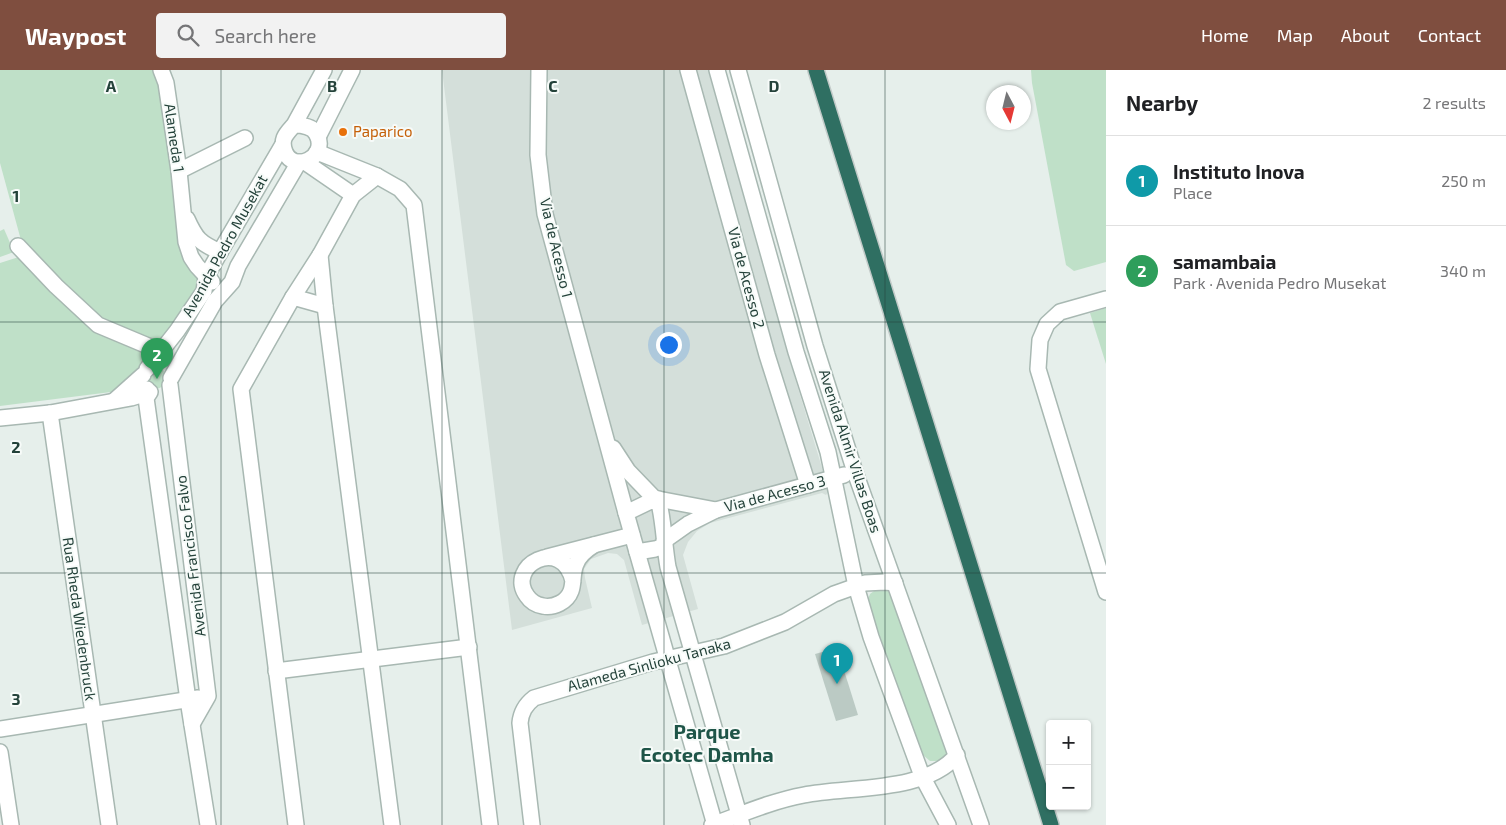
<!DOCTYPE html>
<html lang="en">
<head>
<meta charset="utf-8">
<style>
  body { margin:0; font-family:"Exo 2",sans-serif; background:#f2f2f2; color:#202124 }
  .controls { position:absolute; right:15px; bottom:15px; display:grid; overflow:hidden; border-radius:5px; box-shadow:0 1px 4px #0004 }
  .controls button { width:45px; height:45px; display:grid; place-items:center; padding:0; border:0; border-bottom:1px solid #e0e0e0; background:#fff; color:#202124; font:25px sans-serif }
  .compass { position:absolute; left:986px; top:15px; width:45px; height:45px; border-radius:50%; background:#fff; box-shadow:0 1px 4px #0004; rotate:173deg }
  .you { position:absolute; left:668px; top:274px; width:18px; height:18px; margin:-12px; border:4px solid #fff; border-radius:50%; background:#1a73e8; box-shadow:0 0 0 8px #1a73e833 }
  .badge { display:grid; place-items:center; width:32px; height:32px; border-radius:50%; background:#7f4e3f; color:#fff; font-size:16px; font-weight:700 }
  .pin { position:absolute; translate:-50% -41px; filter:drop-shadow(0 1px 2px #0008) }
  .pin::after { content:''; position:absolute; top:26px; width:18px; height:15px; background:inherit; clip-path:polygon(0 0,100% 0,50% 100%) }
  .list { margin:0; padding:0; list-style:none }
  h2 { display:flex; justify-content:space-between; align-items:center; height:65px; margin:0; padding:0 20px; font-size:21px }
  h2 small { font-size:16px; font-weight:400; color:#757577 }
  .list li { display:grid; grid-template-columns:32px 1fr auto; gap:15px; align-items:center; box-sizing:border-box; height:90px; padding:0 20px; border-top:1px solid #e0e0e0 }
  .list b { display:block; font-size:19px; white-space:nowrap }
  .list p { margin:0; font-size:16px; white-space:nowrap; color:#757577 }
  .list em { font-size:16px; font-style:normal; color:#757577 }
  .icon { flex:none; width:28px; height:28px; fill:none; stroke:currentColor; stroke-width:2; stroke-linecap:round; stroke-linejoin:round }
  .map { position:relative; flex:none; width:1106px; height:755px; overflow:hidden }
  header { display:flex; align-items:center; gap:30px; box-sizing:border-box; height:70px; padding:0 25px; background:#7f4e3f; color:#fff }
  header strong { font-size:24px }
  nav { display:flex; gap:28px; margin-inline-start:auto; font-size:18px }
  .search { width:350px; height:45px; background:#f2f2f2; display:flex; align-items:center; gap:12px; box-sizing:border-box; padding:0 18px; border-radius:5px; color:#757577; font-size:19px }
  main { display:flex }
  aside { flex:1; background:#fff }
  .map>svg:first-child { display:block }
</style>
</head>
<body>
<header>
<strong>Waypost</strong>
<div class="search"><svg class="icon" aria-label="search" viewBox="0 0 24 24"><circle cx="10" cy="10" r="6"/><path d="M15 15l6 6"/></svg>Search here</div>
<nav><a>Home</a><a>Map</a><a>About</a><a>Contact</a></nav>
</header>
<main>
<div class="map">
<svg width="1106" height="755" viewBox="0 0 1106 755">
  <rect width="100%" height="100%" fill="#e6efeb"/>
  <!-- built -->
  <polygon fill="#d4dfda" points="442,0 708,0 788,285 829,421 826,425 822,423 710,453 697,461 688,472 683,485 698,539 642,555 624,490 617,484 608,483 591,489 584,499 585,508 592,538 512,560"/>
  <!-- green -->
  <g fill="#bfe0c8">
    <polygon points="0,0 157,0 182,167 203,207 201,216 174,255 130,310 123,317 111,322 0,336 0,193 25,185 0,93"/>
    <polygon points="1031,0 1106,0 1106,192 1074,201 1066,195 1032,13"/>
    <polygon points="4,159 14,182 0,187 0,161"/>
    <polygon points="1106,238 1106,294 1090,243"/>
    <polygon points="155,298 162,299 166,304 164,316 157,319 148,314 147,311"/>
    <polygon points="878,518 883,518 892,524 948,679 947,684 940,691 930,691 923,685 880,573 868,529 870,524"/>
  </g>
  <!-- building -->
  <polygon fill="#bbcac4" points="837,578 858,645 836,651 815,584"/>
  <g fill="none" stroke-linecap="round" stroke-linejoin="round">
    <!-- minor casing -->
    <g stroke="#a8b8b2" stroke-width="18">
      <g id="minor">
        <polyline points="161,0 166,13 179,101 186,172 191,187 197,196 212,212"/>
        <polyline points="539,0 538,85 545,144 626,443"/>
        <polyline points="688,0 767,285 808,415"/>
        <polyline points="717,0 796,282 828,382 856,516 871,567 922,706 948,755"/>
        <polyline points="738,0 815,276 855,402 981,755"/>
        <path d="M294,55C303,55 313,56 317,65C328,87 294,104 285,82C280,69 286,64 294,55L324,0"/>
        <polyline points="318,67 352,0"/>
        <polyline points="317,82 377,106 400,119 414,135 490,755"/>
        <polyline points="305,92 353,125"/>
        <polyline points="179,101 245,68"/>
        <path d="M187,149C196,169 200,173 220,182"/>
        <polyline points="18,176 56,216 98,255 160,281"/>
        <polyline points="320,185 325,236 392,755"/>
        <polyline points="293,227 325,236"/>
        <polyline points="1106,229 1060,242 1047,254 1040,270 1038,299 1106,522"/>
        <polyline points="147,299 177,261 204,221 206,207 220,182 282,76"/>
        <polyline points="171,308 215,231 232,212 238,196 299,92"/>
        <polyline points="170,315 208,626 192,654"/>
        <polyline points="150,322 146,328 188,630 208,755"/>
        <polyline points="115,330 143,305"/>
        <polyline points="50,343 109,755"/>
        <polyline points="0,348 50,343 131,328 141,325 147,319"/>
        <polyline points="613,378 628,401 655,429"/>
        <polyline points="658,429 716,440"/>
        <polyline points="664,471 688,454 716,440 844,405"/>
        <path d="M664,476L655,479L637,482L626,443L655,429H658C664,451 664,475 668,497L742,755"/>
        <polyline points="637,482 715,755"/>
        <polyline points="547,487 632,465"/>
        <path d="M573,511C562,465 505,496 527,526C531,532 536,535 543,536C554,538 567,532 571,521C574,513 572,503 576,494C579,486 586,480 594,475"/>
        <polyline points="276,601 469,577"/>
        <polyline points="0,659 198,628"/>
        <polyline points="0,682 11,755"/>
        <polyline points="296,755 241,319 293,227 320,185 353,125 377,106"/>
        <path d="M532,755L520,653C521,642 525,635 534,628L653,592L724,576L785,552L834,524L865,513L885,512L895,513"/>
        <path d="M712,755C742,744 772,731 804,725C848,716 926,723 957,685"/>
      </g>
    </g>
    <!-- highway casing -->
    <g stroke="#c2cac8" stroke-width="18">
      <polyline id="highway" points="816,0 1051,755"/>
    </g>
    <!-- minor -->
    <use href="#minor" stroke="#fff" stroke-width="15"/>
    <!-- highway -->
    <use href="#highway" stroke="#2f6f62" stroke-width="15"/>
  </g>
  <!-- grid -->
  <path fill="none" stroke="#24423a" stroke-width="1" stroke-opacity="0.55" d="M221,0V755M442,0V755M664,0V755M885,0V755M0,252H1106M0,503H1106"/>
  <!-- markers -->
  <circle fill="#e8710a" stroke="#f7fbf9" stroke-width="2" cx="343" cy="62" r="5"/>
  <g text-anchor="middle" stroke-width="4" stroke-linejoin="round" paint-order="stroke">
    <!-- food labels -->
    <g font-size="15" fill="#c56008" stroke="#f7fbf9" text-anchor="start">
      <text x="353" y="67">Paparico</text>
    </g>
    <!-- street labels -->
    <g font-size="15" fill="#24423a" stroke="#f7fbf9">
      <text transform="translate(174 68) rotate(82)" y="5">Alameda 1</text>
      <text transform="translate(225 176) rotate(-61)" y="5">Avenida Pedro Musekat</text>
      <text transform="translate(556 178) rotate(77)" y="5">Via de Acesso 1</text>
      <text transform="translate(746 208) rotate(75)" y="5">Via de Acesso 2</text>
      <text transform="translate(850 381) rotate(72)" y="5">Avenida Almir Villas Boas</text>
      <text transform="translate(775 424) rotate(-15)" y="5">Via de Acesso 3</text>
      <text transform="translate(191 486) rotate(-97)" y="5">Avenida Francisco Falvo</text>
      <text transform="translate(79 549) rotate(82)" y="5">Rua Rheda Wiedenbruck</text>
      <text transform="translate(649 595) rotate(-15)" y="5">Alameda Sinlioku Tanaka</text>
    </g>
    <!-- district labels -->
    <g font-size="20" font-weight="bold" fill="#1f5548" stroke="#f7fbf9">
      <text x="707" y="669">Parque<tspan x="707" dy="23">Ecotec Damha</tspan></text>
    </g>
  </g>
  <g font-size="16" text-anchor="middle" font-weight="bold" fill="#24423a" stroke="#f7fbf9" stroke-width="4" stroke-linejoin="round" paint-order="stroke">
    <text x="111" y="22">A</text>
    <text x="332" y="22">B</text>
    <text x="553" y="22">C</text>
    <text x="774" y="22">D</text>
    <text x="16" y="132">1</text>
    <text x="16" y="383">2</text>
    <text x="16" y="635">3</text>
  </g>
</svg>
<div class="controls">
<button>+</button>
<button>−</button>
</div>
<svg class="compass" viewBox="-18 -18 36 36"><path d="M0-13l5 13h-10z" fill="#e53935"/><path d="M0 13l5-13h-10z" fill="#757577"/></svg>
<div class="you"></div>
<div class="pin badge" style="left:837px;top:614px;background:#0f9aa8">1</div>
<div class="pin badge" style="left:157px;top:309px;background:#2e9e5b">2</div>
</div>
<aside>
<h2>Nearby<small>2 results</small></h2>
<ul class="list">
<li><span class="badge" style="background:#0f9aa8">1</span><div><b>Instituto Inova</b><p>Place</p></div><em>250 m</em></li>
<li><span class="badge" style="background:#2e9e5b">2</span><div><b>samambaia</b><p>Park · Avenida Pedro Musekat</p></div><em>340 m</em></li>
</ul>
</aside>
</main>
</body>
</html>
